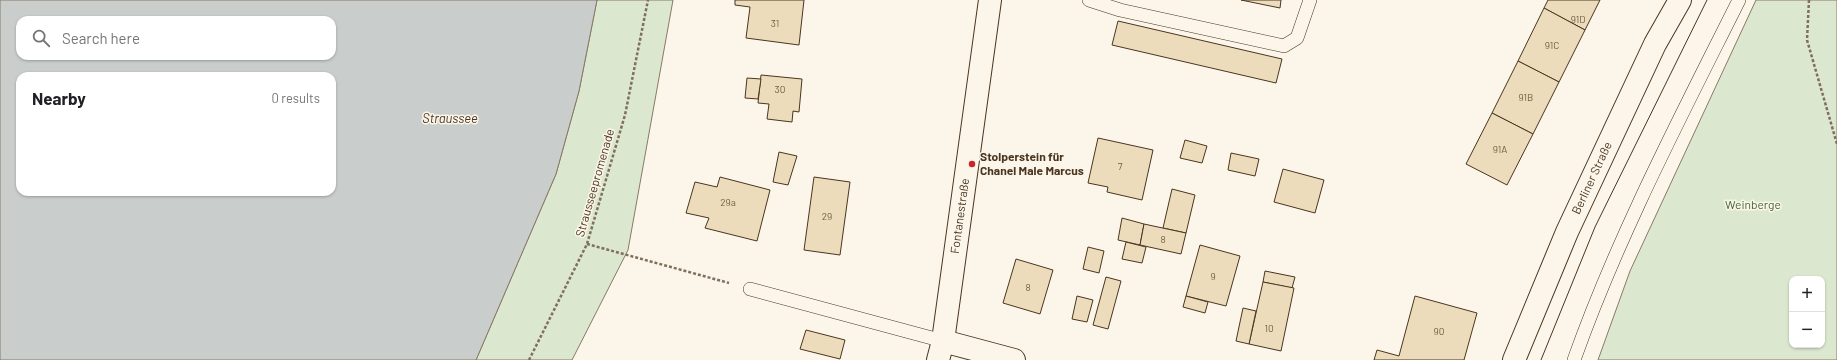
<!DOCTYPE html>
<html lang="en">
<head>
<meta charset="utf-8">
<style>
  body { margin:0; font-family:Barlow,sans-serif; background:#f2f2f2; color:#202124 }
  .controls { position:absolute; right:12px; bottom:12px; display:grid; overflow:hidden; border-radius:8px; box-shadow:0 1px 3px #0004 }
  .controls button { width:36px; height:36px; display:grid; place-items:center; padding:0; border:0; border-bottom:1px solid #e0e0e0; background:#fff; color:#202124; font:20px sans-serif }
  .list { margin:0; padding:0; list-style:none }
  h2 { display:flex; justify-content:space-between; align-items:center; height:52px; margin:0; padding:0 16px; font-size:17px }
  h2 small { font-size:13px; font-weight:400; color:#757577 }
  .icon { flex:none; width:22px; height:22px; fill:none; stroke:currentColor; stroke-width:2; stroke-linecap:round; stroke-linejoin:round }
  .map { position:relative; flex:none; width:1837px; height:360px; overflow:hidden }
  .search { position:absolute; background:#fff; box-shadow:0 1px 3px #0004; left:16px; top:16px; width:320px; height:44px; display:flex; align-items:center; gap:10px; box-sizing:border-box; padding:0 14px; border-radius:12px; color:#757577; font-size:15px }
  .panel { position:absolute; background:#fff; box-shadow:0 1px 3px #0004; left:16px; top:72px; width:320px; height:124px; border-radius:12px }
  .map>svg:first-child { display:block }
</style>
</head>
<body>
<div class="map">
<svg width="1837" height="360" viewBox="0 0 1837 360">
  <rect width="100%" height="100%" fill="#fbf6e9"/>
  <!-- green -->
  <g fill="#dce7d0" stroke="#887966" fill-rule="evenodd">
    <polygon points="597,0 673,0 628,250 572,360 476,360 556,174 579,91"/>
    <path d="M1756,0H1837V360H1598L1630,271ZM1792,279H1822V345H1792Z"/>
  </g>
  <!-- water -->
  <path fill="#c9cecd" stroke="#887966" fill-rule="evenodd" d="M0,0H597L579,91L556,174L476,360H0ZM20,20H332V56H20ZM20,76H332V192H20Z"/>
  <!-- building -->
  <g fill="#ecdcbc" stroke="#4a3520">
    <polygon points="735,0 804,0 799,45 746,38 750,7 735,5"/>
    <polygon points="1241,0 1281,0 1280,8"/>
    <polygon points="1548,0 1600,0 1585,30 1544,8"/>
    <polygon points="1544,8 1585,30 1559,82 1518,61"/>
    <polygon points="1118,21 1282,59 1276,83 1112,45"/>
    <polygon points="1518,61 1559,82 1533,134 1492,113"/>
    <polygon points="761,75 802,79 799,112 793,111 792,122 767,119 769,104 758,103"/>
    <polygon points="747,78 761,79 758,99 745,98"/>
    <polygon points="1492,113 1533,134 1507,185 1466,164"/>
    <polygon points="1098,138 1153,150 1142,200 1107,192 1108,187 1088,183"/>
    <polygon points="1185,140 1207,146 1202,163 1180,158"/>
    <polygon points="779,152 797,156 788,185 773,182"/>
    <polygon points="1231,153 1259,159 1255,176 1228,170"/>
    <polygon points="1283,169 1324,180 1315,213 1274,202"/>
    <polygon points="720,177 770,190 757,241 705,228 709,218 686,213 695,182 717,187"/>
    <polygon points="814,177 850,182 840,255 804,250"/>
    <polygon points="1172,189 1195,195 1186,233 1163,228"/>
    <polygon points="1122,218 1144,224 1140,245 1118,240"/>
    <polygon points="1144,224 1186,233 1181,254 1140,245"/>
    <polygon points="1126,242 1146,247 1142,263 1122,259"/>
    <polygon points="1200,245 1240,256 1226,306 1186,296"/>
    <polygon points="1088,247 1104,251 1099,273 1083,269"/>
    <polygon points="1016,259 1053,270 1040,314 1003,303"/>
    <polygon points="1265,271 1295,277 1292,288 1263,282"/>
    <polygon points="1106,277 1121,281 1108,329 1093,325"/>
    <polygon points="1263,282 1294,288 1281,351 1249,344"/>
    <polygon points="1077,296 1093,300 1087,322 1072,319"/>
    <polygon points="1186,296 1208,302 1205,313 1183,307"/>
    <polygon points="1415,296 1477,313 1464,360 1374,360 1377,350 1399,356"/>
    <polygon points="1243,308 1256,311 1249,344 1236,341"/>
    <polygon points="806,330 845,340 840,359 800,349"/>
  </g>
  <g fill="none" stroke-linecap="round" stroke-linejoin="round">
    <!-- lane casing -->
    <g stroke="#4a3520" stroke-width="14">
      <g id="lane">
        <polyline points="1089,0 1120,10 1284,46 1297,38 1310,0"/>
        <polyline points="750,289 943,341"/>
        <path d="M1574,360C1618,236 1680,118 1739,0"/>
      </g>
    </g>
    <!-- street casing -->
    <g stroke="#4a3520" stroke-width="24">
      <g id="street">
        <polyline points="943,341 1014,360"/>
        <polyline points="938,360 943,341 990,0"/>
      </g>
    </g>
    <!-- secondary casing -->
    <g stroke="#4a3520" stroke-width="24">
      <polyline id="secondary" points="1514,360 1567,232 1655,44 1680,0"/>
    </g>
    <!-- path -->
    <g stroke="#7f6f5c" stroke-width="2.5" stroke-dasharray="3 2" stroke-linecap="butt">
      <polyline points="1809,0 1807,40 1837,144"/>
      <polyline points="587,244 729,283"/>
      <polyline points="529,360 587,244 625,115 648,0"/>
    </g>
    <!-- lane -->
    <use href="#lane" stroke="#fbf6e9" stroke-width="13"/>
    <!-- street -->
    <use href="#street" stroke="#fbf6e9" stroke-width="22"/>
    <!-- secondary -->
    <use href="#secondary" stroke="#fbf6e9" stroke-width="22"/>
    <!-- tram -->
    <polyline stroke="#4a3520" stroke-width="1" points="1541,360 1595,227 1707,0"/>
  </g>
  <!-- markers -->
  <circle fill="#c62828" stroke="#fbf6e9" stroke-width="1.5" cx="972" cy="164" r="4"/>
  <g text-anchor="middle" stroke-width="3" stroke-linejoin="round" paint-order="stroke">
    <!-- number labels -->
    <g font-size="10" fill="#725f47">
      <text x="1578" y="23">91D</text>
      <text x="775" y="27">31</text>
      <text x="1552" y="49">91C</text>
      <text x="780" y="93">30</text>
      <text x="1526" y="101">91B</text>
      <text x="1500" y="153">91A</text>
      <text x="1120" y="170">7</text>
      <text x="728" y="206">29a</text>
      <text x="827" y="220">29</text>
      <text x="1163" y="243">8</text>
      <text x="1213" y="280">9</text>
      <text x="1028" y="291">8</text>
      <text x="1269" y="332">10</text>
      <text x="1439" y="335">90</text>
    </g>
    <!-- poi labels -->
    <g font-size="12" font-weight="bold" fill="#4a3520" stroke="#fbf6e9" text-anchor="start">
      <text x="980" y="161">Stolperstein für<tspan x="980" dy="14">Chanel Male Marcus</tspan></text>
    </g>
    <!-- street labels -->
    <g font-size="12" fill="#4a3520" stroke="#fbf6e9">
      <text transform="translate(1592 178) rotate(-65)" y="4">Berliner Straße</text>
      <text transform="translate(595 183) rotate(-74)" y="4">Strausseepromenade</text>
      <text transform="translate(960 216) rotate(-82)" y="4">Fontanestraße</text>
    </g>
    <!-- park labels -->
    <g font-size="12" fill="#436837" stroke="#fbf6e9">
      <text x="1753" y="209">Weinberge</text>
    </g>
    <!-- water labels -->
    <g font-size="13" font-style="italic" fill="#4a3520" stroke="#fbf6e9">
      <text x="450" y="123">Straussee</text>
    </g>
  </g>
</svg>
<div class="controls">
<button>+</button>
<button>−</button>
</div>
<div class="search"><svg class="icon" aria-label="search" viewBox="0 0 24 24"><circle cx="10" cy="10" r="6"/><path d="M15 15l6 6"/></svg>Search here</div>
<section class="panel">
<h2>Nearby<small>0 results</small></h2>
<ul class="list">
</ul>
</section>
</div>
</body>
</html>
